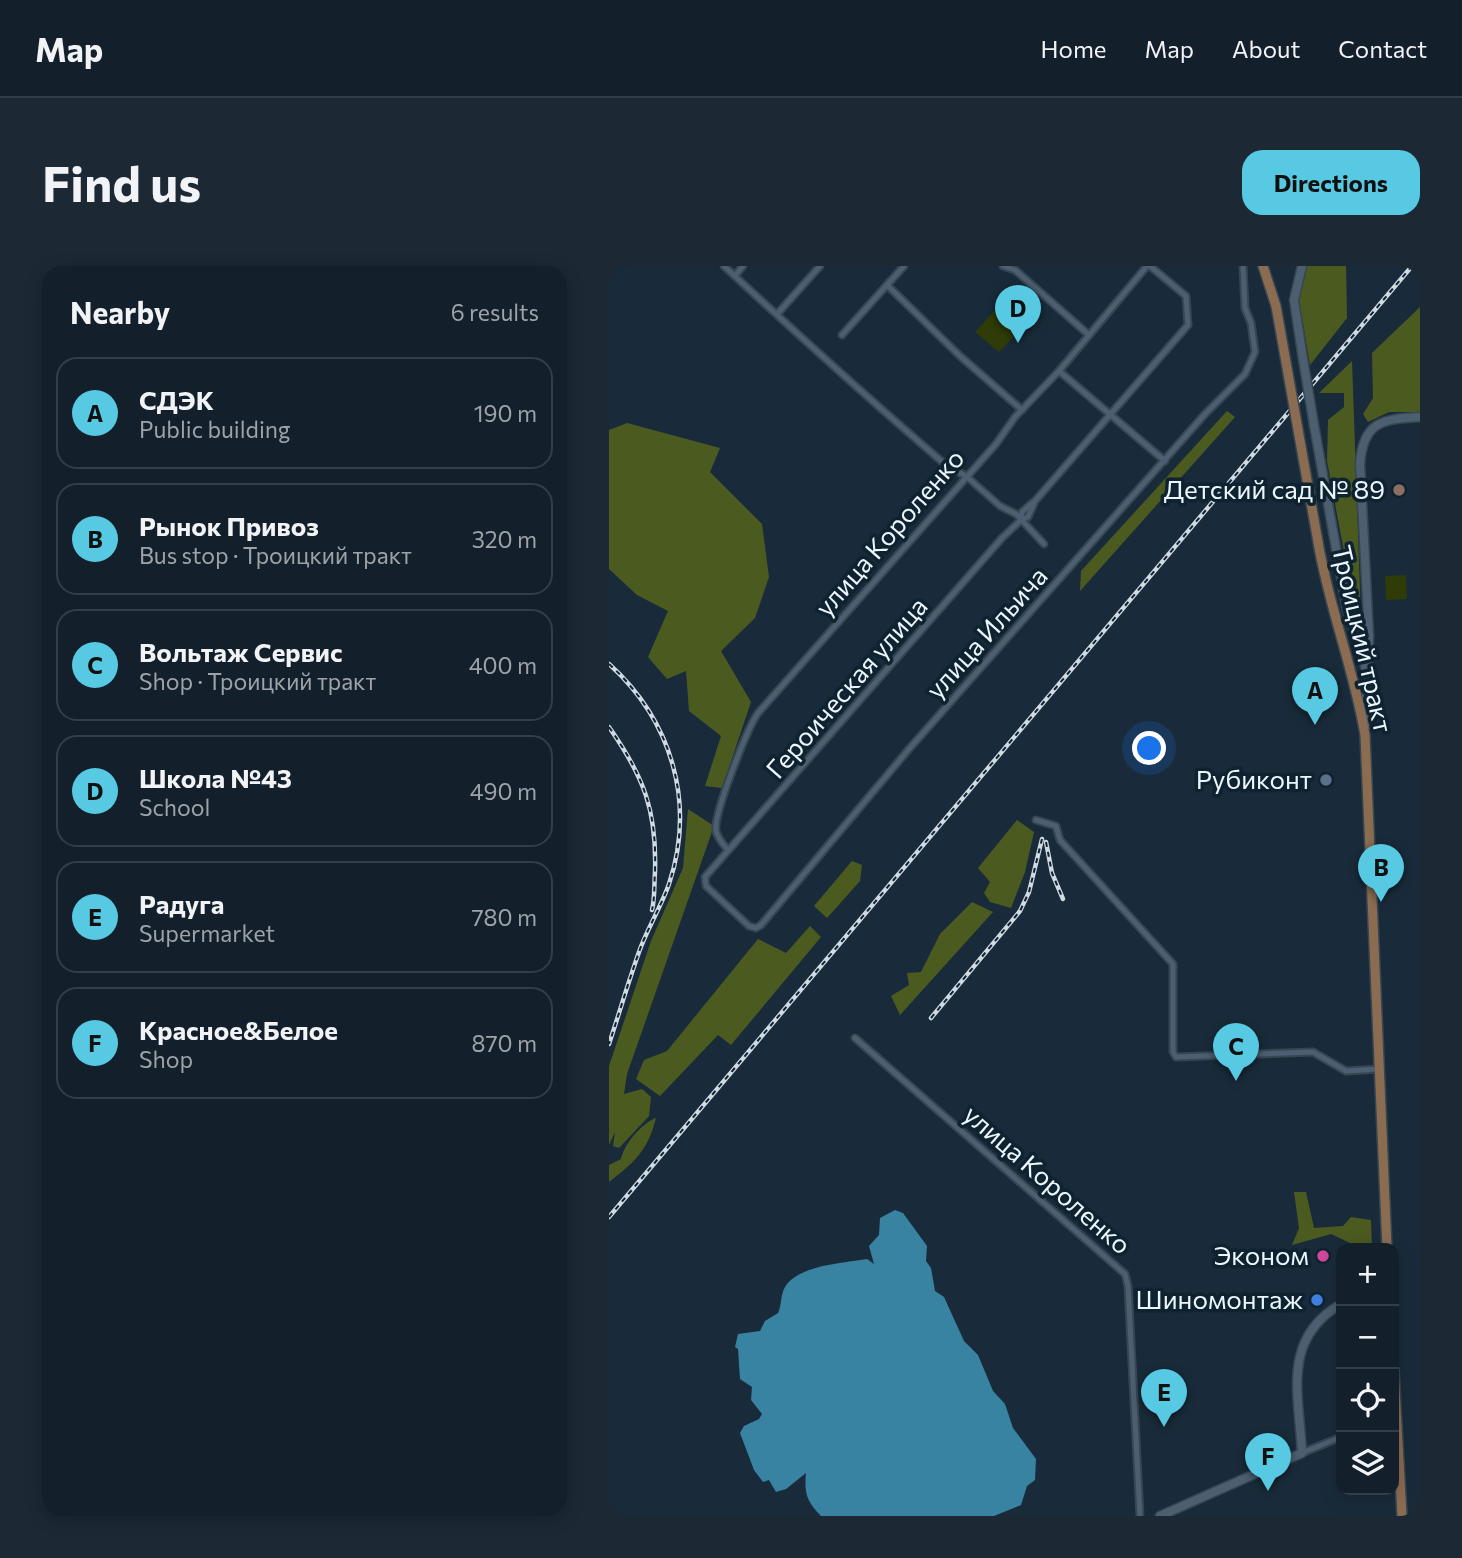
<!DOCTYPE html>
<html lang="en">
<head>
<meta charset="utf-8">
<style>
  body { margin:0; font-family:Commissioner,sans-serif; background:#1c2834; color:#f1f3f6 }
  .controls { position:absolute; right:21px; bottom:21px; display:grid; overflow:hidden; border-radius:14px; box-shadow:0 4px 18px #0003 }
  .controls button { width:63px; height:63px; display:grid; place-items:center; padding:0; border:0; border-bottom:2px solid #323e48; background:#13202c; color:#f1f3f6; font:35px sans-serif }
  .you { position:absolute; left:541px; top:483px; width:24px; height:24px; margin:-18px; border:5px solid #fff; border-radius:50%; background:#1a73e8; box-shadow:0 0 0 10px #1a73e833 }
  .badge { display:grid; place-items:center; width:46px; height:46px; border-radius:50%; background:#57c9e3; color:#111; font-size:23px; font-weight:700 }
  .pin { position:absolute; translate:-50% -58px; filter:drop-shadow(0 2px 4px #0008) }
  .pin::after { content:''; position:absolute; top:37px; width:24px; height:21px; background:inherit; clip-path:polygon(0 0,100% 0,50% 100%) }
  .list { margin:0; padding:0; list-style:none }
  h2 { display:flex; justify-content:space-between; align-items:center; height:91px; margin:0; padding:0 28px; font-size:30px }
  h2 small { font-size:23px; font-weight:400; color:#9da3a9 }
  .list li { display:grid; grid-template-columns:46px 1fr auto; gap:21px; align-items:center; box-sizing:border-box; height:112px; margin:0 14px 14px; padding:0 14px; border:2px solid #323e48; border-radius:21px }
  .list b { display:block; font-size:26px; white-space:nowrap }
  .list p { margin:0; font-size:23px; white-space:nowrap; color:#9da3a9 }
  .list em { font-size:23px; font-style:normal; color:#9da3a9 }
  .icon { flex:none; width:38px; height:38px; fill:none; stroke:currentColor; stroke-width:2; stroke-linecap:round; stroke-linejoin:round }
  .map { position:relative; flex:none; width:811px; height:1250px; overflow:hidden; border-radius:21px }
  header { display:flex; align-items:center; gap:42px; box-sizing:border-box; height:98px; padding:0 35px; background:#13202c; border-bottom:2px solid #323e48 }
  header strong { font-size:33px }
  nav { display:flex; gap:38px; margin-inline-start:auto; font-size:24px }
  .intro { display:flex; align-items:center; justify-content:space-between; box-sizing:border-box; height:168px; padding:0 42px }
  h1 { margin:0; font-size:49px }
  .button { padding:18px 32px; border-radius:21px; background:#57c9e3; color:#111; font-size:24px; font-weight:700 }
  main { display:flex; gap:42px; padding:0 42px }
  aside { flex:1; background:#13202c; border-radius:21px; box-shadow:0 4px 18px #0003 }
  .map>svg:first-child { display:block }
</style>
</head>
<body>
<header>
<strong>Map</strong>
<nav><a>Home</a><a>Map</a><a>About</a><a>Contact</a></nav>
</header>
<div class="intro"><h1>Find us</h1><a class="button">Directions</a></div>
<main>
<aside>
<h2>Nearby<small>6 results</small></h2>
<ul class="list">
<li><span class="badge">A</span><div><b>СДЭК</b><p>Public building</p></div><em>190 m</em></li>
<li><span class="badge">B</span><div><b>Рынок Привоз</b><p>Bus stop · Троицкий тракт</p></div><em>320 m</em></li>
<li><span class="badge">C</span><div><b>Вольтаж Сервис</b><p>Shop · Троицкий тракт</p></div><em>400 m</em></li>
<li><span class="badge">D</span><div><b>Школа №43</b><p>School</p></div><em>490 m</em></li>
<li><span class="badge">E</span><div><b>Радуга</b><p>Supermarket</p></div><em>780 m</em></li>
<li><span class="badge">F</span><div><b>Красное&amp;Белое</b><p>Shop</p></div><em>870 m</em></li>
</ul>
</aside>
<div class="map">
<svg width="811" height="1250" viewBox="0 0 811 1250">
  <rect width="100%" height="100%" fill="#192b3a"/>
  <!-- green -->
  <g fill="#2f3c07">
    <polygon points="402,27 425,49 390,86 366,66"/>
    <polygon points="797,309 798,333 777,334 776,310"/>
  </g>
  <!-- forest -->
  <g fill="#4b5b20">
    <polygon points="697,0 737,0 738,52 701,99 689,28"/>
    <polygon points="811,41 811,146 780,146 759,156 754,148 764,132 763,87"/>
    <polygon points="743,95 752,354 748,355 718,195 719,154 735,141 735,127 710,127"/>
    <polygon points="618,145 626,151 471,325 472,305"/>
    <polygon points="18,157 111,182 101,206 153,258 160,311 146,352 112,385 142,436 113,522 96,520 112,470 80,445 77,405 58,413 39,391 59,345 28,329 0,303 0,164"/>
    <polygon points="79,543 105,560 18,808 15,828 33,823 42,831 40,850 10,882 4,880 6,866 0,879 0,800 42,675 74,602"/>
    <polygon points="408,554 425,566 416,606 402,642 381,636 375,627 381,616 369,602"/>
    <polygon points="243,595 253,599 251,615 218,652 205,640"/>
    <polygon points="363,636 384,646 291,749 282,730 300,719 298,707 312,706 331,668"/>
    <polygon points="201,660 212,671 122,779 109,769 51,830 27,813 35,794 58,785 149,673 177,687"/>
    <path d="M47,852C39,884 26,896 0,916V899L12,893C15,878 33,857 47,852Z"/>
    <polygon points="685,926 697,926 705,962 734,960 742,951 762,954 763,982 741,982 741,977 722,968 683,979 690,962"/>
  </g>
  <!-- water -->
  <path fill="#3983a2" d="M286,944L294,947L318,980L317,995L322,1002L326,1025L335,1031L355,1075L369,1089L384,1125L396,1138L404,1162L427,1193L426,1214L418,1220L412,1239L385,1250H212C198,1235 195,1228 197,1207L177,1223L167,1226L160,1214L154,1216L145,1204L131,1167L135,1160L150,1153L153,1148L142,1134L143,1121L131,1113L129,1083L126,1081L129,1068L151,1065L156,1055L169,1047C173,1039 171,1030 176,1021C189,999 235,997 258,993L265,998L260,980L270,969L271,952Z"/>
  <g fill="none" stroke-linecap="round" stroke-linejoin="round">
    <!-- street casing -->
    <g stroke="#364652" stroke-width="9">
      <g id="street">
        <path d="M115,0C188,68 262,135 338,200L357,210L391,240L407,248L435,278"/>
        <polyline points="394,0 406,4 480,69"/>
        <polyline points="541,0 577,30 579,59 426,235 419,251 412,254 393,272 96,611 97,620 140,660 147,662 152,659 300,483 596,148 636,108 646,86 642,57 636,42 634,0"/>
        <polyline points="126,10 134,0"/>
        <polyline points="278,19 351,90 413,144"/>
        <polyline points="169,47 211,0"/>
        <polyline points="233,69 295,0"/>
        <polyline points="450,105 556,195"/>
        <polyline points="412,254 413,246 423,237"/>
        <polyline points="427,554 447,560 451,574 564,698 564,786 567,791 704,786 737,805 770,803"/>
        <path d="M119,584C114,578 109,573 107,565C104,549 138,463 149,447L387,178L406,151L450,105L538,0"/>
        <polyline points="246,772 516,1008 519,1020 531,1250"/>
        <polyline points="693,1187 732,1171"/>
      </g>
    </g>
    <!-- secondary casing -->
    <g stroke="#364652" stroke-width="11">
      <g id="secondary">
        <polyline points="693,0 685,34 694,93"/>
        <polyline points="705,159 738,344 758,406 756,461"/>
        <path d="M759,399L760,370L751,198C754,155 774,153 811,151"/>
        <path d="M551,1250L693,1187C690,1128 672,1073 732,1038"/>
      </g>
    </g>
    <!-- primary casing -->
    <g stroke="#364652" stroke-width="12">
      <g id="primary">
        <polyline points="654,0 667,40"/>
        <path d="M709,276C720,342 745,403 756,469L778,982"/>
        <polyline points="785,1104 793,1250"/>
      </g>
    </g>
    <!-- street -->
    <use href="#street" stroke="#4b5f70" stroke-width="5"/>
    <!-- secondary -->
    <use href="#secondary" stroke="#4b5f70" stroke-width="8"/>
    <!-- primary -->
    <use href="#primary" stroke="#8b6c51" stroke-width="9"/>
    <!-- rail casing -->
    <g stroke="#cfdae3" stroke-width="4.5">
      <g id="rail">
        <path d="M0,398C63,455 87,537 60,618C52,641 38,663 30,686C19,717 10,748 0,778"/>
        <path d="M0,461C35,511 48,545 46,606C45,619 46,632 43,644"/>
        <polyline points="437,576 443,607 454,633"/>
        <polyline points="322,752 411,645 420,626 433,573"/>
        <polyline points="0,951 803,0"/>
      </g>
    </g>
    <!-- rail -->
    <use href="#rail" stroke="#0f2230" stroke-width="2" stroke-dasharray="5" stroke-linecap="butt"/>
    <!-- secondary-bridge casing -->
    <g stroke="#364652" stroke-width="11" stroke-linecap="butt">
      <polyline id="secondary-bridge" points="694,93 705,159"/>
    </g>
    <!-- primary-bridge casing -->
    <g stroke="#364652" stroke-width="12" stroke-linecap="butt">
      <polyline id="primary-bridge" points="667,40 709,276"/>
    </g>
    <!-- secondary-bridge -->
    <use href="#secondary-bridge" stroke="#4b5f70" stroke-width="8"/>
    <!-- primary-bridge -->
    <use href="#primary-bridge" stroke="#8b6c51" stroke-width="9"/>
  </g>
  <!-- markers -->
  <circle fill="#8d6e63" stroke="#0f2230" stroke-width="2.5" cx="790" cy="224" r="7"/>
  <circle fill="#5c6f8a" stroke="#0f2230" stroke-width="2.5" cx="717" cy="514" r="7"/>
  <circle fill="#d1479c" stroke="#0f2230" stroke-width="2.5" cx="714" cy="990" r="7"/>
  <circle fill="#3f7fe0" stroke="#0f2230" stroke-width="2.5" cx="708" cy="1034" r="7"/>
  <g text-anchor="middle" stroke-width="7" stroke-linejoin="round" paint-order="stroke">
    <!-- poi labels -->
    <g font-size="26" fill="#ecf6fe" stroke="#0f2230" text-anchor="end">
      <text x="776" y="233">Детский сад № 89</text>
      <text x="703" y="523">Рубиконт</text>
      <text x="700" y="999">Эконом</text>
      <text x="694" y="1043">Шиномонтаж</text>
    </g>
    <!-- street labels -->
    <g font-size="26" fill="#ecf6fe" stroke="#0f2230">
      <text transform="translate(281 267) rotate(-49)" y="9">улица Короленко</text>
      <text transform="translate(378 367) rotate(-48)" y="9">улица Ильича</text>
      <text transform="translate(753 373) rotate(77)" y="9">Троицкий тракт</text>
      <text transform="translate(238 422) rotate(-49)" y="9">Героическая улица</text>
      <text transform="translate(438 914) rotate(41)" y="9">улица Короленко</text>
    </g>
  </g>
</svg>
<div class="controls">
<button>+</button>
<button>−</button>
<button><svg class="icon" aria-label="locate" viewBox="0 0 24 24"><circle cx="12" cy="12" r="6"/><path d="M12 2v4M12 18v4M2 12h4M18 12h4"/></svg></button>
<button><svg class="icon" aria-label="layers" viewBox="0 0 24 24"><path d="M12 4l9 5-9 5-9-5zM3 14l9 5 9-5"/></svg></button>
</div>
<div class="you"></div>
<div class="pin badge" style="left:706px;top:459px">A</div>
<div class="pin badge" style="left:772px;top:636px">B</div>
<div class="pin badge" style="left:627px;top:815px">C</div>
<div class="pin badge" style="left:409px;top:77px">D</div>
<div class="pin badge" style="left:555px;top:1161px">E</div>
<div class="pin badge" style="left:659px;top:1225px">F</div>
</div>
</main>
</body>
</html>
